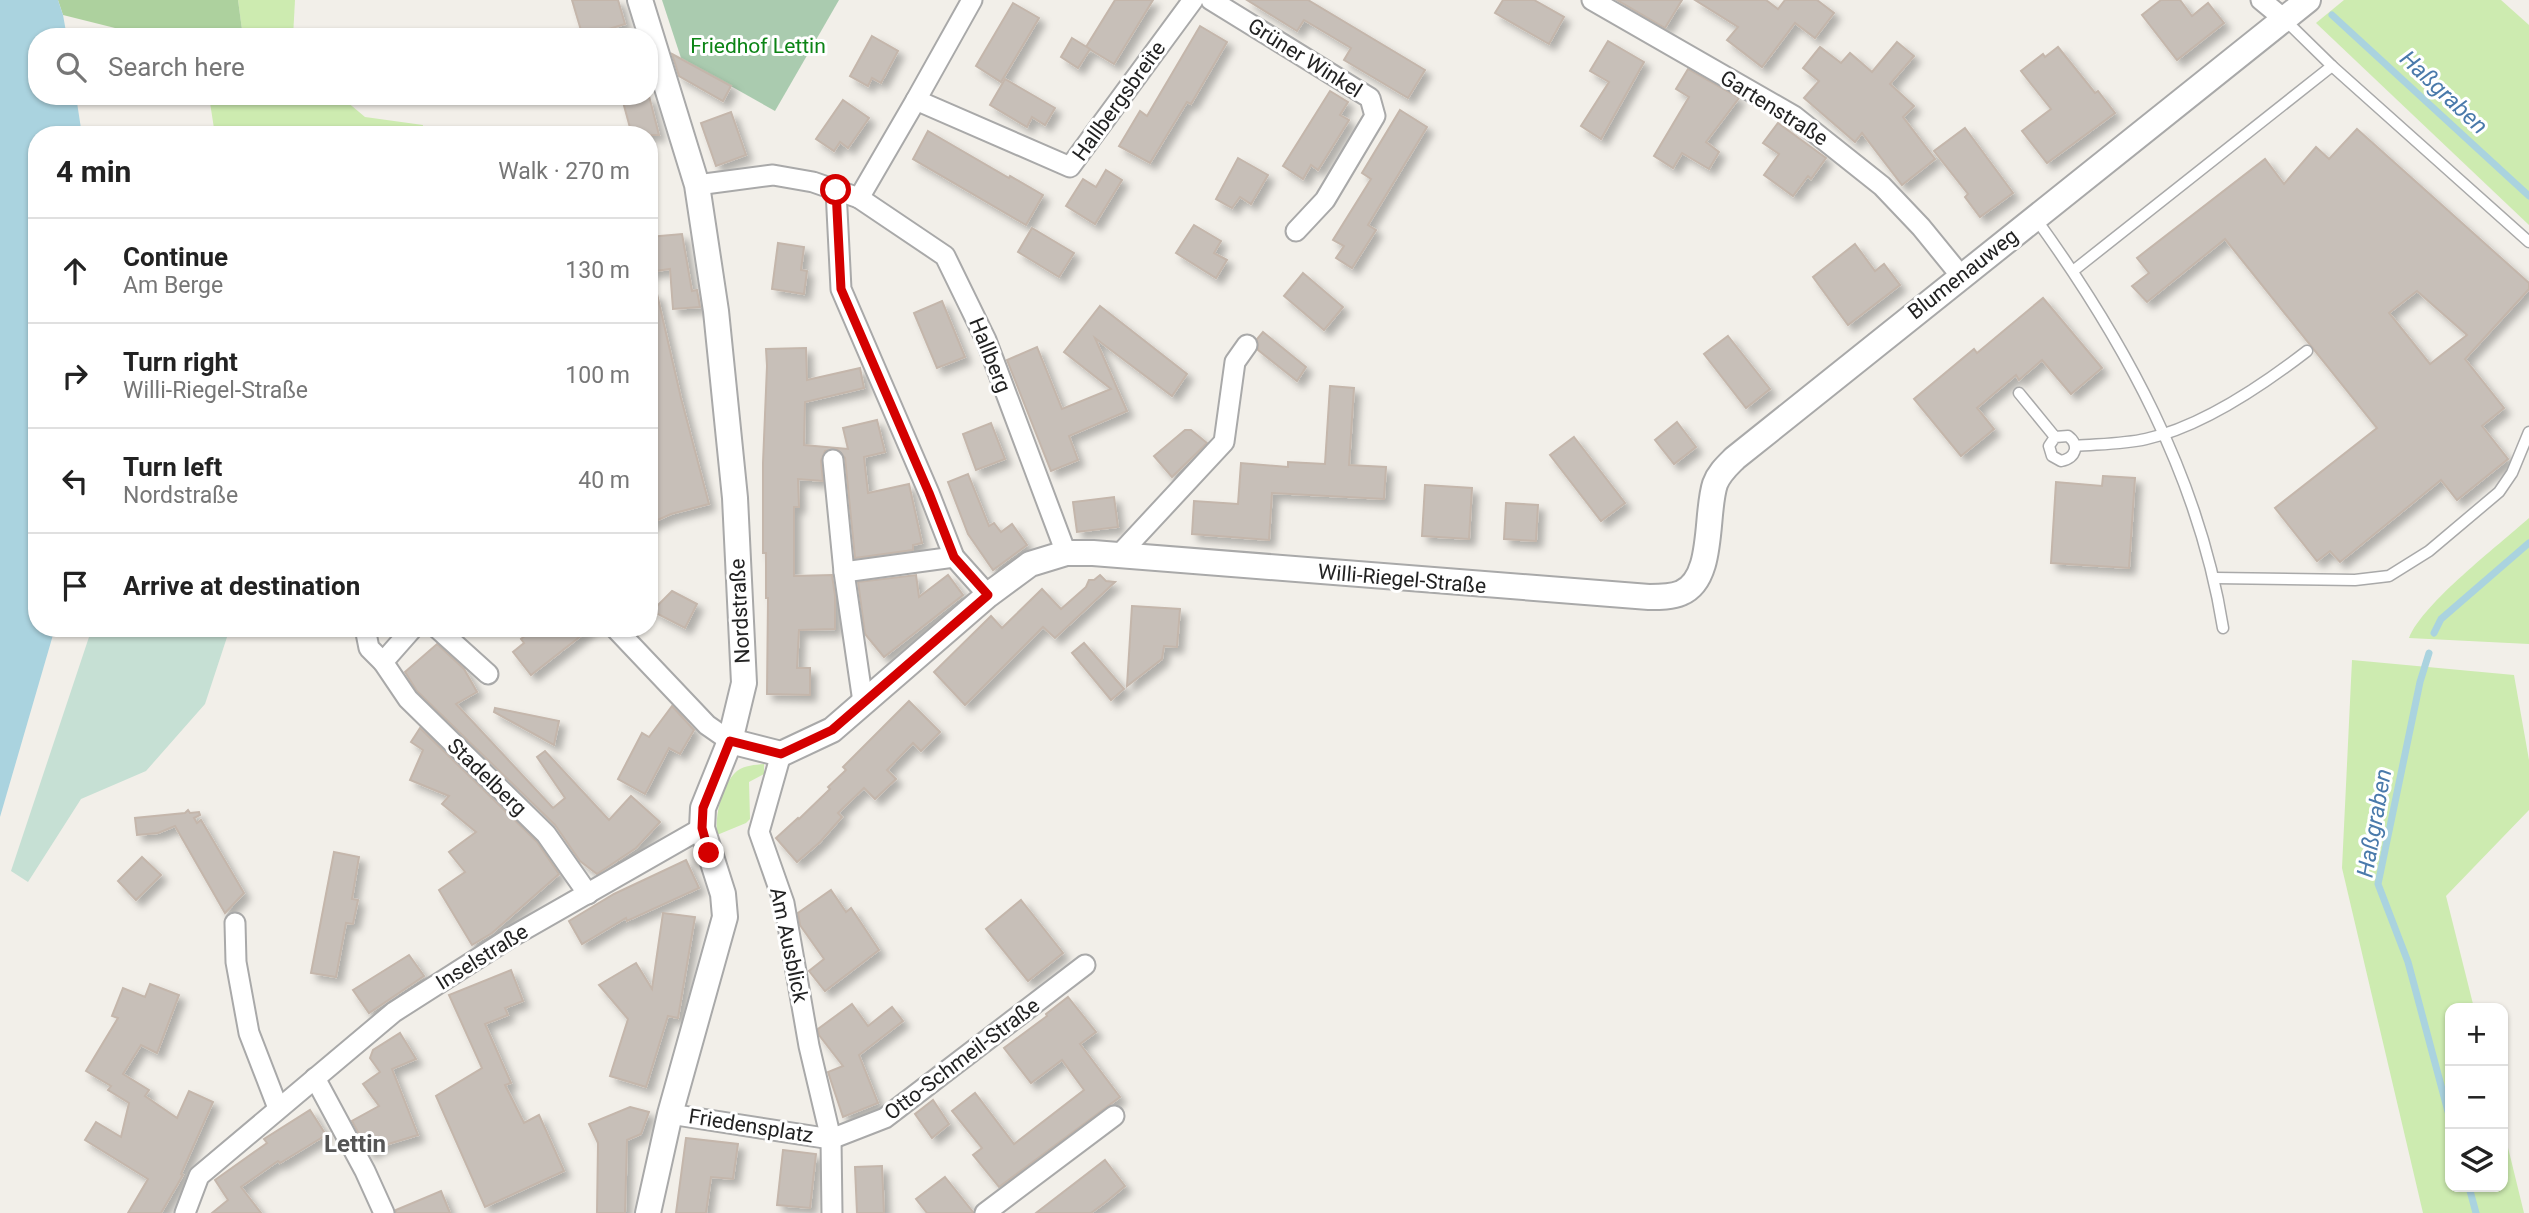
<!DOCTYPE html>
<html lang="en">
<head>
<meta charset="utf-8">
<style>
  body { margin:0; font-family:Roboto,sans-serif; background:#f2f2f2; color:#222 }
  .controls { position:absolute; right:21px; bottom:21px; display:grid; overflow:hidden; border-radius:14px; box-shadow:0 2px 5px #0004 }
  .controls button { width:63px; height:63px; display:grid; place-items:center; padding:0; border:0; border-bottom:2px solid #e0e0e0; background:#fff; color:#222; font:35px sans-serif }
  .stop { position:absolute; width:21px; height:21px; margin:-16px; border:5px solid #d40000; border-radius:50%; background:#fff }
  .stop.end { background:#d40000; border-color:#fff; box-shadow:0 2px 7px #0008 }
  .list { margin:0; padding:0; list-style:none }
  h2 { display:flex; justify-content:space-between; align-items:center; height:91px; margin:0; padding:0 28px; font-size:30px }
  h2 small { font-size:23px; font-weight:400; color:#767676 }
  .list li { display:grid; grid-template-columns:46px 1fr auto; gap:21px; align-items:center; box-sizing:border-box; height:105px; padding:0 28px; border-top:2px solid #e0e0e0 }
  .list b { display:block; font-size:26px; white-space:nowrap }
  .list p { margin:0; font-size:23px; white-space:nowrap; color:#767676 }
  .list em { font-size:23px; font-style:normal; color:#767676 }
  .icon { flex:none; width:38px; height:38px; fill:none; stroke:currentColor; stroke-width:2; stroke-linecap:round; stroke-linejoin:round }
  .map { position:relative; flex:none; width:2529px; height:1213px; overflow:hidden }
  .search { position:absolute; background:#fff; box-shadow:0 2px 5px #0004; left:28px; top:28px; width:630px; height:77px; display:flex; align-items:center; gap:18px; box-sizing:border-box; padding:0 24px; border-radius:28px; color:#767676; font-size:26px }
  .panel { position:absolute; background:#fff; box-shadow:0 2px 5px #0004; left:28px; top:126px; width:630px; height:511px; border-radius:28px }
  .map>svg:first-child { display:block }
</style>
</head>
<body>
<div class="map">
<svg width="2529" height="1213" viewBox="0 0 2529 1213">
  <defs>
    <filter id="shadow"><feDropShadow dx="6" dy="6" stdDeviation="3.5" flood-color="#0004"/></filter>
  </defs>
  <rect width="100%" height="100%" fill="#f2efe9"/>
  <!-- grass -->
  <g fill="#cdebb0">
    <polygon points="238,0 295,0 293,37 243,37"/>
    <polygon points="2344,0 2501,0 2529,25 2529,225 2316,23"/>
    <polygon points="209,96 340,96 365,117 423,125 422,135 215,135"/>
    <path d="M2529,518V644L2409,638C2423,603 2498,546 2529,518Z"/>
    <polygon points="2352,660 2514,675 2529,760 2529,810 2446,896 2474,1008 2450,1008 2450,1187 2503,1187 2503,1127 2524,1213 2423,1213 2342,868"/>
    <path d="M764,764V774L749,782L750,819L746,823L717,835C715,816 721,785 737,771C745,765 755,765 764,764Z"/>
  </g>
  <!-- forest -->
  <polygon fill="#add19e" points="58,0 238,0 243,37 151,37 63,15"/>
  <!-- wetland -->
  <polygon fill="#c6e0d4" points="92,628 230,628 205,704 146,771 81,799 28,882 11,871"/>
  <!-- cemetery -->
  <polygon fill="#aacbaf" points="662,0 839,0 775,111 681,58"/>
  <!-- water -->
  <polygon fill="#aad3df" points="0,0 58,0 63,15 67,37 37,37 37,96 76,96 82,135 37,135 37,628 55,628 0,817"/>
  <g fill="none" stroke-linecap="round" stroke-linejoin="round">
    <!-- stream -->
    <g stroke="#aad3df" stroke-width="7">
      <polyline points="2332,15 2529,196"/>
      <polyline points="2434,633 2441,619 2529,543"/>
      <polyline points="2429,653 2420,682 2378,884 2408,962 2450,1119"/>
      <polyline points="2469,1187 2476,1213"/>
    </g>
  </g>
  <!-- building -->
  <g fill="#c7bfb8" stroke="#c4b6ab" stroke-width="2" fill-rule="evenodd" filter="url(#shadow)">
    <polygon points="572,0 618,0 625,24 583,37"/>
    <polygon points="1115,0 1153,0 1114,64 1086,47"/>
    <polygon points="1247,0 1308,0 1425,70 1408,98 1344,60 1351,48 1304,20 1297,31"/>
    <polygon points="1503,0 1534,0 1564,17 1549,44 1495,13"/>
    <polygon points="1617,0 1682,0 1665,28"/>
    <polygon points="1695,0 1766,0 1778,9 1785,0 1817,0 1834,13 1815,38 1795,23 1762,67 1727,40 1738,27"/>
    <polygon points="2161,0 2180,0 2192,16 2208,3 2224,23 2177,60 2142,15"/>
    <polygon points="1013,3 1039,18 1001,82 976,66"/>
    <polygon points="1200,26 1227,42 1191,104 1187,102 1150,163 1119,146 1140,111 1147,116"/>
    <polygon points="872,36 898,51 881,83 872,78 868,86 850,76"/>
    <polygon points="1072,38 1090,49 1078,68 1061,57"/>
    <polygon points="1608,41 1644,62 1601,139 1581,126 1609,82 1590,71"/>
    <polygon points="1897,42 1914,56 1890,84 1914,106 1903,117 1935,159 1902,185 1862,133 1855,142 1804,98 1819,81 1803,68 1820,47 1841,63 1850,53 1872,72"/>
    <polygon points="2058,47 2095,93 2098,91 2115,113 2047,163 2022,131 2051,109 2021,71 2043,54 2045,57"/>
    <polygon points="672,54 731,86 723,101 679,76"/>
    <polygon points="1688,69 1739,98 1706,142 1719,152 1709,169 1682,153 1673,168 1654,156 1689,97 1676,89"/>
    <polygon points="1005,79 1055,108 1045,125 1032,117 1027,127 990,105"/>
    <polygon points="1330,91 1348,102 1340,115 1349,120 1318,170 1311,165 1303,179 1283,166"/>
    <polygon points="649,96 659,135 632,135 623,102"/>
    <polygon points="843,100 869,118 848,148 840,142 834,151 816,139"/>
    <polygon points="1400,110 1427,127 1368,225 1376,230 1352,268 1336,258 1344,246 1333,240 1371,179 1362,173"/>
    <polygon points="731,112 746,155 716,166 701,123"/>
    <polygon points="1778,123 1826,158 1811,179 1808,176 1793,196 1764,175 1779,154 1763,143"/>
    <polygon points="1965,128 2013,193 1980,217 1965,197 1968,194 1934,151"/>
    <path d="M2357,129L2529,283V289L2465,359L2504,408L2482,426L2508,459L2457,500L2441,480L2340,562L2330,551L2317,561L2275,508L2377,428L2225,239L2147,302L2132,286L2149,273L2137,258L2265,159L2284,184L2316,147L2329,159ZM2417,291L2467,335L2430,364L2389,313Z"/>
    <polygon points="928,131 1009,178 1010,176 1043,195 1026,225 913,159"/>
    <polygon points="1238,158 1268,175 1251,204 1240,197 1232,208 1216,199"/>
    <polygon points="1106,170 1122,180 1095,224 1066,206 1083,179 1096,187"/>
    <polygon points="1194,225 1221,241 1214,253 1227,260 1216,278 1176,253"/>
    <polygon points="1032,228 1074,253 1059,277 1018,252"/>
    <polygon points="682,234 692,291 697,290 700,307 673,309 670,269 649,272 649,237"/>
    <polygon points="778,243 804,247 801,270 807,271 804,294 772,289"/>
    <polygon points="1855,244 1875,271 1884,264 1900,285 1848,325 1813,277"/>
    <polygon points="1303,273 1343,307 1324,330 1284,296"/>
    <polygon points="657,294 681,398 709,504 671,514 649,524 649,295"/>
    <polygon points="2043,298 2102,368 2071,394 2042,360 2019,380 2016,375 1977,408 1994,429 1961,456 1914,399 1974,349 1977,353"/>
    <polygon points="942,301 965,357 937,368 914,313"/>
    <polygon points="1100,306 1187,374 1172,396 1095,338 1127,411 1069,436 1078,460 1051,471 1007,360 1037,347 1062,409 1111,389 1064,352"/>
    <polygon points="1263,332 1306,367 1297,381 1258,350 1257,339"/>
    <polygon points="1728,336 1770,389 1746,408 1704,354"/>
    <polygon points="806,348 807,380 860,368 864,388 805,402 804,445 848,449 843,428 877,420 885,452 864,457 868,493 909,484 922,543 913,545 913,550 855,558 845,458 837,449 825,451 821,461 823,481 798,479 799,507 794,507 794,576 832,575 835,595 835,629 799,630 797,668 810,668 810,695 767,694 768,598 766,598 766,553 763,553 763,463 767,366 766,349"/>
    <polygon points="1330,386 1354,388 1349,465 1386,467 1384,499 1272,493 1269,540 1192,534 1194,501 1238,504 1241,463 1288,467 1288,462 1325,464"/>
    <polygon points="1677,422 1696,447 1674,464 1655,440"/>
    <polygon points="991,423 1005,459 976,470 963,434"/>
    <polygon points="1185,430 1191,430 1207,443 1172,477 1154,456"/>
    <polygon points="1574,437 1625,503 1601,521 1550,455"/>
    <polygon points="968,474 989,526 994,523 1001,532 1012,524 1027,545 993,570 968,534 948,482"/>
    <polygon points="2103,476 2135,478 2129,568 2051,563 2056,482 2102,486"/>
    <polygon points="1425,485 1472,488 1469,539 1422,536"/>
    <polygon points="1114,497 1118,527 1077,532 1073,502"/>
    <polygon points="1506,503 1538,505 1536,541 1504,539"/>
    <polygon points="916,575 919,597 948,575 963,595 884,657 865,634 858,582"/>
    <polygon points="1100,575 1106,581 1115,582 1055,638 1043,627 965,705 934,672 991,616 1002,628 1042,589 1061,609 1086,587 1089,580 1094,580"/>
    <polygon points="672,591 697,604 685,628 652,611"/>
    <polygon points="1132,606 1180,609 1177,647 1164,646 1162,659 1127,686"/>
    <polygon points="535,628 591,628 531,675 513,652 524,643 521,639"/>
    <polygon points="1084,643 1124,689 1111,700 1072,653"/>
    <polygon points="437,644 464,669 477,692 456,704 553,808 565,798 537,757 545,751 609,820 631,796 660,822 636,848 597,874 580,861 555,825 417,691 405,672"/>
    <polygon points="909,701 940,732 921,751 913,743 887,770 896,779 875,799 864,788 838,813 842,817 820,842 797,862 776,838 798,818 799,819 830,789 828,787 846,770 843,767"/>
    <polygon points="672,706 694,730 680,754 669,748 645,794 618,779 642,733 649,737"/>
    <polygon points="495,708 559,721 554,745 494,712"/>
    <polygon points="420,728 537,842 559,874 492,933 472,945 439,890 465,872 449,852 476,832 442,804 449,796 410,780 423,750 411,742"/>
    <polygon points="188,810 190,813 199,812 200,815 194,818 197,823 201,820 244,893 225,913 175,826 158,833 137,835 135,818 185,813"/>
    <polygon points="334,852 359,857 352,899 358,900 353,924 346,923 336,977 311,973"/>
    <polygon points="142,857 161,875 136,900 118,881"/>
    <polygon points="686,860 699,888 627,921 626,918 582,944 569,921 614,894"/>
    <polygon points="831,890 846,912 851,908 879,950 825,991 809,971 824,959 800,925 798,913"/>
    <polygon points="1021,900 1063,953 1028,981 986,929"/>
    <polygon points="663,913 695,917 678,1018 668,1016 646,1087 610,1076 628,1019 599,985 636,963 652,989"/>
    <polygon points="409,955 424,976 369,1013 353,990"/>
    <polygon points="511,970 523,1001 505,1008 508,1015 485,1024 511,1083 505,1085 524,1123 539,1115 564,1171 485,1207 436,1096 482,1068 449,995"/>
    <polygon points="150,984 179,995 157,1053 141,1045 123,1074 149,1090 145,1096 177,1118 189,1091 213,1102 181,1174 183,1175 161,1213 128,1213 148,1179 85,1140 96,1122 121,1137 129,1103 108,1090 111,1086 86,1071 118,1018 112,1016 123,988 145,997"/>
    <polygon points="1068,997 1096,1032 1080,1044 1120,1097 999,1187 973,1155 982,1148 952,1111 975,1093 1014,1144 1084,1090 1062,1060 1031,1083 1004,1048 1047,1016 1046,1014"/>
    <polygon points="852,1004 868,1026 892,1007 903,1021 859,1055 878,1103 843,1117 828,1072 843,1066 819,1035 818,1029"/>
    <polygon points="400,1033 416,1059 392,1069 418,1135 385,1145 369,1153 352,1121 379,1106 363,1084 380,1072 370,1058 373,1050"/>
    <polygon points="933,1100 949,1124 932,1138 915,1114"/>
    <polygon points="630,1107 649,1112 641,1134 627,1140 625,1213 597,1213 598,1143 589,1124"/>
    <polygon points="310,1110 326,1135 280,1163 278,1161 241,1187 261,1213 212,1213 228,1200 215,1180 267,1143 264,1139"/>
    <polygon points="686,1138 738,1144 733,1179 711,1177 706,1213 676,1213"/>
    <polygon points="783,1150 816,1154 810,1208 777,1205"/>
    <polygon points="1105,1160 1125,1186 1107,1201 1091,1213 1036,1213"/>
    <polygon points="882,1166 884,1213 857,1213 855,1167"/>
    <polygon points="945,1177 973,1212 973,1213 927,1213 916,1199"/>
    <polygon points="441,1191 450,1213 396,1213 396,1210"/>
  </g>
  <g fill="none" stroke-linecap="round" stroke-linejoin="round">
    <!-- service casing -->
    <g stroke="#a9a9a9" stroke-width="13">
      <g id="service">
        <polyline points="2284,19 2332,66 2529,242"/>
        <path d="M2036,219C2125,342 2199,477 2223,628"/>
        <polyline points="2073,271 2332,66"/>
        <path d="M2019,393L2055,437L2049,446L2052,456L2061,461C2076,458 2080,445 2068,436L2055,437"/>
        <path d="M2076,446C2099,444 2124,444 2146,439C2201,427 2263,385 2307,351"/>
        <polyline points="2215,578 2355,580 2389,576 2429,551 2499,492 2512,473 2529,432"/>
      </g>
    </g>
    <!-- minor casing -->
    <g stroke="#a9a9a9" stroke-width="23">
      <g id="minor">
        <polyline points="1211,0 1370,98 1375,116 1325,200 1296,231"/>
        <polyline points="1592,0 1794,116 1882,186 1921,227 1961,276"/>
        <polyline points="2261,0 2284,19"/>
        <polyline points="916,100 972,0"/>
        <polyline points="697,185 773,175 813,182 859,198 916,100 1070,167 1193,0"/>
        <polyline points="836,190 841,289 929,493 954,557 988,595"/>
        <polyline points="859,198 945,256 986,340 1066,553"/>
        <polyline points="833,460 844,572 863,702"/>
        <polyline points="1118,556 1224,442 1235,362 1247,345"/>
        <polyline points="844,572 954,557"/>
        <polyline points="365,628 369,648 383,662"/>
        <polyline points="413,628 383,662 408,699 546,834 588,894"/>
        <polyline points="437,628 488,674"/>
        <polyline points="615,628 707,725 730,741"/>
        <polyline points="781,754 759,832 784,903 809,1046 831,1139 832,1213"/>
        <polyline points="235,923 236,962 249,1033 278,1108"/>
        <polyline points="315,1078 365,1171 384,1213"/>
        <polyline points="670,1114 831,1139"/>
        <polyline points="831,1139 885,1118 1085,965"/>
        <polyline points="185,1213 199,1176 394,1012 513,936 702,828"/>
        <polyline points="985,1213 1114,1116"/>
      </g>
    </g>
    <!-- tertiary casing -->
    <g stroke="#a9a9a9" stroke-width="28">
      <g id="tertiary">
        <polyline points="640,0 697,185 716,311 735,498 744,683 730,741 703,808 702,828 723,894 725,917 670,1114 648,1213"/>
        <path d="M730,741L781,754L832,730L988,595L1030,564L1066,553H1093L1649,597C1660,597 1672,597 1681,593C1715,579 1705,514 1715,484C1719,473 1727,466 1735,458L2308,0"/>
      </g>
    </g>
    <!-- service -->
    <use href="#service" stroke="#fff" stroke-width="10"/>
    <!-- minor -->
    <use href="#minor" stroke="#fff" stroke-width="19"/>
    <!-- tertiary -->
    <use href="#tertiary" stroke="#fff" stroke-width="24"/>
  </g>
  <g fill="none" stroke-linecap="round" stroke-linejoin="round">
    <!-- route -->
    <polyline stroke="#d40000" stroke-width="9" points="709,853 702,828 703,808 730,741 781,754 832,730 988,595 954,557 929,493 841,289 836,190"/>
  </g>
  <g text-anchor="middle" stroke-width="6" stroke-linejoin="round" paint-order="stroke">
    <!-- park labels -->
    <g font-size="21" fill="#0c8416" stroke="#fff">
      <text x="758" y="53">Friedhof Lettin</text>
    </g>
    <!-- street labels -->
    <g font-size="21" fill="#222" stroke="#fff">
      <text transform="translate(1305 58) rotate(32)" y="7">Grüner Winkel</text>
      <text transform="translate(1119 101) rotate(-54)" y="7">Hallbergsbreite</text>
      <text transform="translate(1774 108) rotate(32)" y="7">Gartenstraße</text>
      <text transform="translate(1963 274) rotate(-38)" y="7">Blumenauweg</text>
      <text transform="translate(990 355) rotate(68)" y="7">Hallberg</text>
      <text transform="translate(1402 579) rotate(5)" y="7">Willi-Riegel-Straße</text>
      <text transform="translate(740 611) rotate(-93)" y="7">Nordstraße</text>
      <text transform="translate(487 777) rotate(44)" y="7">Stadelberg</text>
      <text transform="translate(789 945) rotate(78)" y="7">Am Ausblick</text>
      <text transform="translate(482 957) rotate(-32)" y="7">Inselstraße</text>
      <text transform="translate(962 1059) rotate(-37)" y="7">Otto-Schmeil-Straße</text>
      <text transform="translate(751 1126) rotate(9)" y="7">Friedensplatz</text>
    </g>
    <!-- water labels -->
    <g font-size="23" font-style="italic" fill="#4a7aab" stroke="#fff">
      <text transform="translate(2444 92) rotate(43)" y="8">Haßgraben</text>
      <text transform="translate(2374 823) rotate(-80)" y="8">Haßgraben</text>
    </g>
    <!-- quarter labels -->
    <g font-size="24" font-weight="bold" fill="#555" stroke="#fff">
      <text x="355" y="1152">Lettin</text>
    </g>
  </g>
</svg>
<div class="controls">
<button>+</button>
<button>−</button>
<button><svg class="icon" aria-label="layers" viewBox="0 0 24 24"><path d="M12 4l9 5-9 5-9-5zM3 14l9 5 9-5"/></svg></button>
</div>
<div class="stop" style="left:836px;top:190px"></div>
<div class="stop end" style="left:709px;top:853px"></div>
<div class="search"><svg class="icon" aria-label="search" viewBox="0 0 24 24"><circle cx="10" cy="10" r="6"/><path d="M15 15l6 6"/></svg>Search here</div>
<section class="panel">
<h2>4 min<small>Walk · 270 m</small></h2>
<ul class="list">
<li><svg class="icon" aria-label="ahead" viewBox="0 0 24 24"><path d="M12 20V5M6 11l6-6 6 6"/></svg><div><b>Continue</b><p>Am Berge</p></div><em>130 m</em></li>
<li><svg class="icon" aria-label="right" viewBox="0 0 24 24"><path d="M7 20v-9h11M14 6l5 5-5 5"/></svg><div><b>Turn right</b><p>Willi-Riegel-Straße</p></div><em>100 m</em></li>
<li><svg class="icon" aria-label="left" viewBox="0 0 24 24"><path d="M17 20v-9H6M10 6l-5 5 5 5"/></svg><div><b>Turn left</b><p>Nordstraße</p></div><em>40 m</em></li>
<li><svg class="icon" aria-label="arrive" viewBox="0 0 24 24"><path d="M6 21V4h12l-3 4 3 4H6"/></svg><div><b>Arrive at destination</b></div></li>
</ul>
</section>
</div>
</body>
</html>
